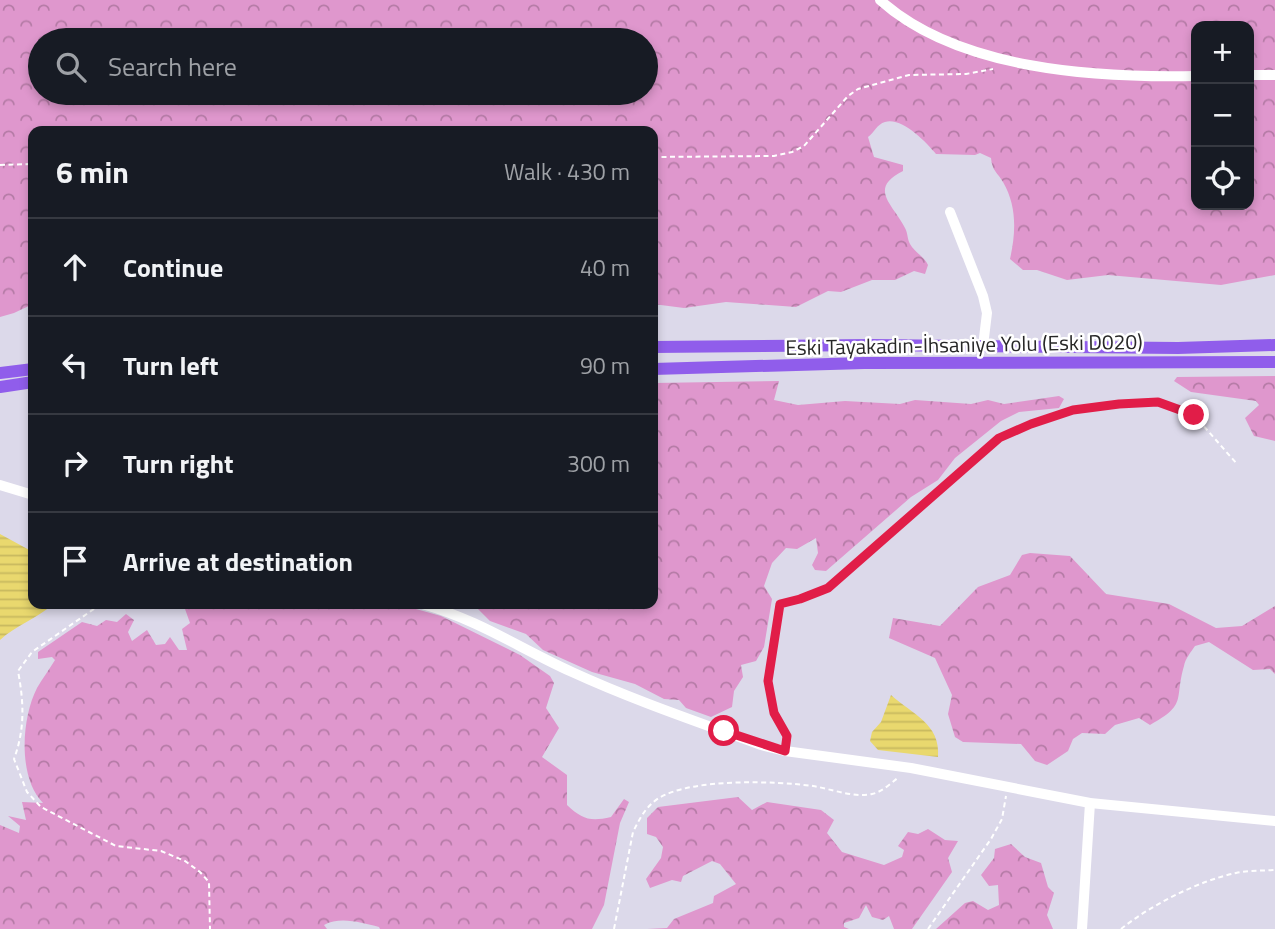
<!DOCTYPE html>
<html lang="en">
<head>
<meta charset="utf-8">
<style>
  body { margin:0; font-family:"Titillium Web",sans-serif; background:#242831; color:#f1f3f6 }
  .controls { position:absolute; right:21px; top:21px; display:grid; overflow:hidden; border-radius:14px; box-shadow:0 4px 10px #0003 }
  .controls button { width:63px; height:63px; display:grid; place-items:center; padding:0; border:0; border-bottom:2px solid #363941; background:#171b24; color:#f1f3f6; font:35px sans-serif }
  .stop { position:absolute; width:21px; height:21px; margin:-16px; border:5px solid #e11d48; border-radius:50%; background:#fff }
  .stop.end { background:#e11d48; border-color:#fff; box-shadow:0 2px 7px #0008 }
  .list { margin:0; padding:0; list-style:none }
  h2 { display:flex; justify-content:space-between; align-items:center; height:91px; margin:0; padding:0 28px; font-size:30px }
  h2 small { font-size:23px; font-weight:400; color:#9ea1a6 }
  .list li { display:grid; grid-template-columns:46px 1fr auto; gap:21px; align-items:center; box-sizing:border-box; height:98px; padding:0 28px; border-top:2px solid #363941 }
  .list b { display:block; font-size:26px; white-space:nowrap }
  .list em { font-size:23px; font-style:normal; color:#9ea1a6 }
  .icon { flex:none; width:38px; height:38px; fill:none; stroke:currentColor; stroke-width:2; stroke-linecap:round; stroke-linejoin:round }
  .map { position:relative; flex:none; width:1275px; height:929px; overflow:hidden }
  .search { position:absolute; background:#171b24; box-shadow:0 4px 10px #0003; left:28px; top:28px; width:630px; height:77px; display:flex; align-items:center; gap:18px; box-sizing:border-box; padding:0 24px; border-radius:38px; color:#9ea1a6; font-size:26px }
  .panel { position:absolute; background:#171b24; box-shadow:0 4px 10px #0003; left:28px; top:126px; width:630px; height:483px; border-radius:14px }
  .map>svg:first-child { display:block }
</style>
</head>
<body>
<div class="map">
<svg width="1275" height="929" viewBox="0 0 1275 929">
  <defs>
    <pattern id="forest-crowns" width="20" height="18" patternUnits="userSpaceOnUse" patternTransform="scale(1.75)"><rect width="20" height="18" fill="#df97cd"/><path d="M2 6a3 3 0 1 1 6 0M12 15a3 3 0 1 1 6 0" fill="none" stroke="#b57ba6"/></pattern>
    <pattern id="water-rules" width="6" height="5" patternUnits="userSpaceOnUse" patternTransform="scale(1.75)"><rect width="6" height="5" fill="#e9d86e"/><path d="M0 2.5h6" fill="none" stroke="#c8b95f"/></pattern>
  </defs>
  <rect width="100%" height="100%" fill="#dcd9ea"/>
  <!-- forest -->
  <g fill="url(#forest-crowns)" fill-rule="evenodd">
    <path d="M0,0H1275V275L1221,285L1108,275L1067,280L1037,270H1023L1010,259C1016,232 1017,206 1003,182C998,173 992,171 991,158L980,153L975,155L936,154C925,141 902,117 885,122C877,124 874,133 868,137L874,157L903,165V171C867,189 894,205 905,228C908,233 907,239 910,244C914,252 924,256 928,265L925,274L914,271L895,280H872L841,292L828,291L796,307L726,302L684,308L653,304V131H33V304L14,313L0,317ZM1196,26H1249V205H1196ZM40,40H646V93H40Z"/>
    <polygon points="1275,376 1275,441 1254,436 1245,418 1259,405 1256,401 1191,392 1174,381 1177,377"/>
    <polygon points="779,381 774,400 798,405 845,401 900,404 915,400 971,404 988,400 1004,404 1059,396 1064,399 1059,408 1019,412 1001,421 955,458 938,480 911,497 826,571 815,570 812,565 818,553 816,538 797,549 786,548 772,563 764,586 772,599 764,647 756,661 741,665 743,677 734,691 732,707 711,717 686,708 679,700 664,699 635,684 592,672 543,650 526,634 490,621 476,607 449,604 653,604 653,383"/>
    <path d="M1030,553L1070,556L1106,594L1169,604L1216,628L1242,626L1275,606V674L1270,669L1253,670L1209,642L1195,646C1191,652 1185,659 1184,666C1174,700 1188,704 1150,725L1139,718L1115,725L1105,734L1082,733L1073,739L1068,751L1047,765L1035,761L1021,744L963,742L955,737L948,714L952,695L935,658L889,638L893,618L940,626L978,587L1010,575L1022,555Z"/>
    <path d="M185,604H398L441,616L520,655L550,676L554,683L546,708L559,728L542,757L567,775V805C582,819 590,822 611,817L624,799L629,802L620,823L604,905L592,929H380L379,927C361,923 341,916 324,925L327,929H0V825L19,833L20,826L8,816L26,820L22,802L43,803C18,778 21,719 37,688C42,679 49,670 55,660L52,657L38,659V652L82,622L97,626L106,620L117,622L126,614L134,620L128,632L132,641L147,630L156,645L165,644L170,637L179,650H187L182,629L190,623L185,609Z"/>
    <polygon points="738,797 752,810 767,802 821,810 834,820 827,833 842,852 884,865 902,857 904,850 898,846 908,832 918,834 928,829 945,840 958,841 948,858 952,872 912,929 894,929 889,916 883,920 872,917 866,905 859,918 844,923 844,927 849,929 647,929 667,928 674,919 713,903 714,896 736,884 720,864 712,861 683,876 681,882 672,880 650,888 646,879 661,858 663,847 656,837 647,834 647,818 658,807"/>
    <polygon points="1011,844 1025,857 1041,863 1048,887 1054,893 1047,915 1053,929 936,929 965,903 973,901 988,910 999,905 998,885 989,886 981,875 994,858 995,849"/>
  </g>
  <!-- water -->
  <g fill="url(#water-rules)">
    <path d="M0,534L33,552V604H53C37,619 16,625 0,640Z"/>
    <path d="M891,695C912,714 941,724 938,757L878,750L870,741L872,732L881,722Z"/>
  </g>
  <g fill="none" stroke-linecap="round" stroke-linejoin="round">
    <!-- path -->
    <g stroke="#fff" stroke-width="2" stroke-dasharray="5 3.5" stroke-linecap="butt">
      <polyline points="653,157 774,156 792,152 804,146 848,96 858,89 909,75 966,74 993,69"/>
      <polyline points="0,165 33,164"/>
      <path d="M101,604L32,652L18,671C24,703 25,729 14,759L27,792L41,807L116,846L161,851L185,861L200,872L209,882L210,929"/>
      <polyline points="786,740 787,736 774,713 768,681 780,604 800,599 828,588 999,438 1031,423 1073,410 1159,402 1194,415 1237,464"/>
      <path d="M614,929L633,832C640,818 646,806 659,798C692,778 775,781 813,786C831,789 854,798 872,794C882,792 891,783 899,777"/>
      <polyline points="928,929 991,839 1002,819 1006,796"/>
      <path d="M1121,929C1151,905 1198,881 1236,873C1249,870 1262,871 1275,870"/>
    </g>
    <!-- minor -->
    <g stroke="#fff" stroke-width="10">
      <path d="M880,0C958,70 1095,78 1196,76"/>
      <polyline points="1249,75 1275,75"/>
      <polyline points="950,212 983,296 987,313 983,346"/>
      <polyline points="0,485 33,495"/>
      <path d="M422,604C479,620 519,648 572,672C633,700 698,722 761,745L785,751L911,768L1090,803L1275,821"/>
      <polyline points="1082,929 1090,803"/>
    </g>
    <!-- major -->
    <g stroke="#905deb" stroke-width="12">
      <polyline points="653,347 871,345 1178,348 1275,345"/>
      <polyline points="653,369 864,363 1275,362"/>
      <polyline points="0,373 33,369"/>
      <polyline points="0,387 33,382"/>
    </g>
  </g>
  <g fill="none" stroke-linecap="round" stroke-linejoin="round">
    <!-- route -->
    <polyline stroke="#e11d48" stroke-width="9" points="724,731 785,751 787,736 774,713 768,681 780,604 800,599 828,588 999,438 1031,424 1073,410 1119,404 1158,402 1194,415"/>
  </g>
  <g text-anchor="middle" stroke-width="5" stroke-linejoin="round" paint-order="stroke">
    <!-- street labels -->
    <g font-size="21" fill="#272727" stroke="#fff">
      <text transform="translate(964 345) rotate(-1)" y="7">Eski Tayakadın-İhsaniye Yolu (Eski D020)</text>
    </g>
  </g>
</svg>
<div class="controls">
<button>+</button>
<button>−</button>
<button><svg class="icon" aria-label="locate" viewBox="0 0 24 24"><circle cx="12" cy="12" r="6"/><path d="M12 2v4M12 18v4M2 12h4M18 12h4"/></svg></button>
</div>
<div class="stop" style="left:724px;top:731px"></div>
<div class="stop end" style="left:1194px;top:415px"></div>
<div class="search"><svg class="icon" aria-label="search" viewBox="0 0 24 24"><circle cx="10" cy="10" r="6"/><path d="M15 15l6 6"/></svg>Search here</div>
<section class="panel">
<h2>6 min<small>Walk · 430 m</small></h2>
<ul class="list">
<li><svg class="icon" aria-label="ahead" viewBox="0 0 24 24"><path d="M12 20V5M6 11l6-6 6 6"/></svg><div><b>Continue</b></div><em>40 m</em></li>
<li><svg class="icon" aria-label="left" viewBox="0 0 24 24"><path d="M17 20v-9H6M10 6l-5 5 5 5"/></svg><div><b>Turn left</b></div><em>90 m</em></li>
<li><svg class="icon" aria-label="right" viewBox="0 0 24 24"><path d="M7 20v-9h11M14 6l5 5-5 5"/></svg><div><b>Turn right</b></div><em>300 m</em></li>
<li><svg class="icon" aria-label="arrive" viewBox="0 0 24 24"><path d="M6 21V4h12l-3 4 3 4H6"/></svg><div><b>Arrive at destination</b></div></li>
</ul>
</section>
</div>
</body>
</html>
